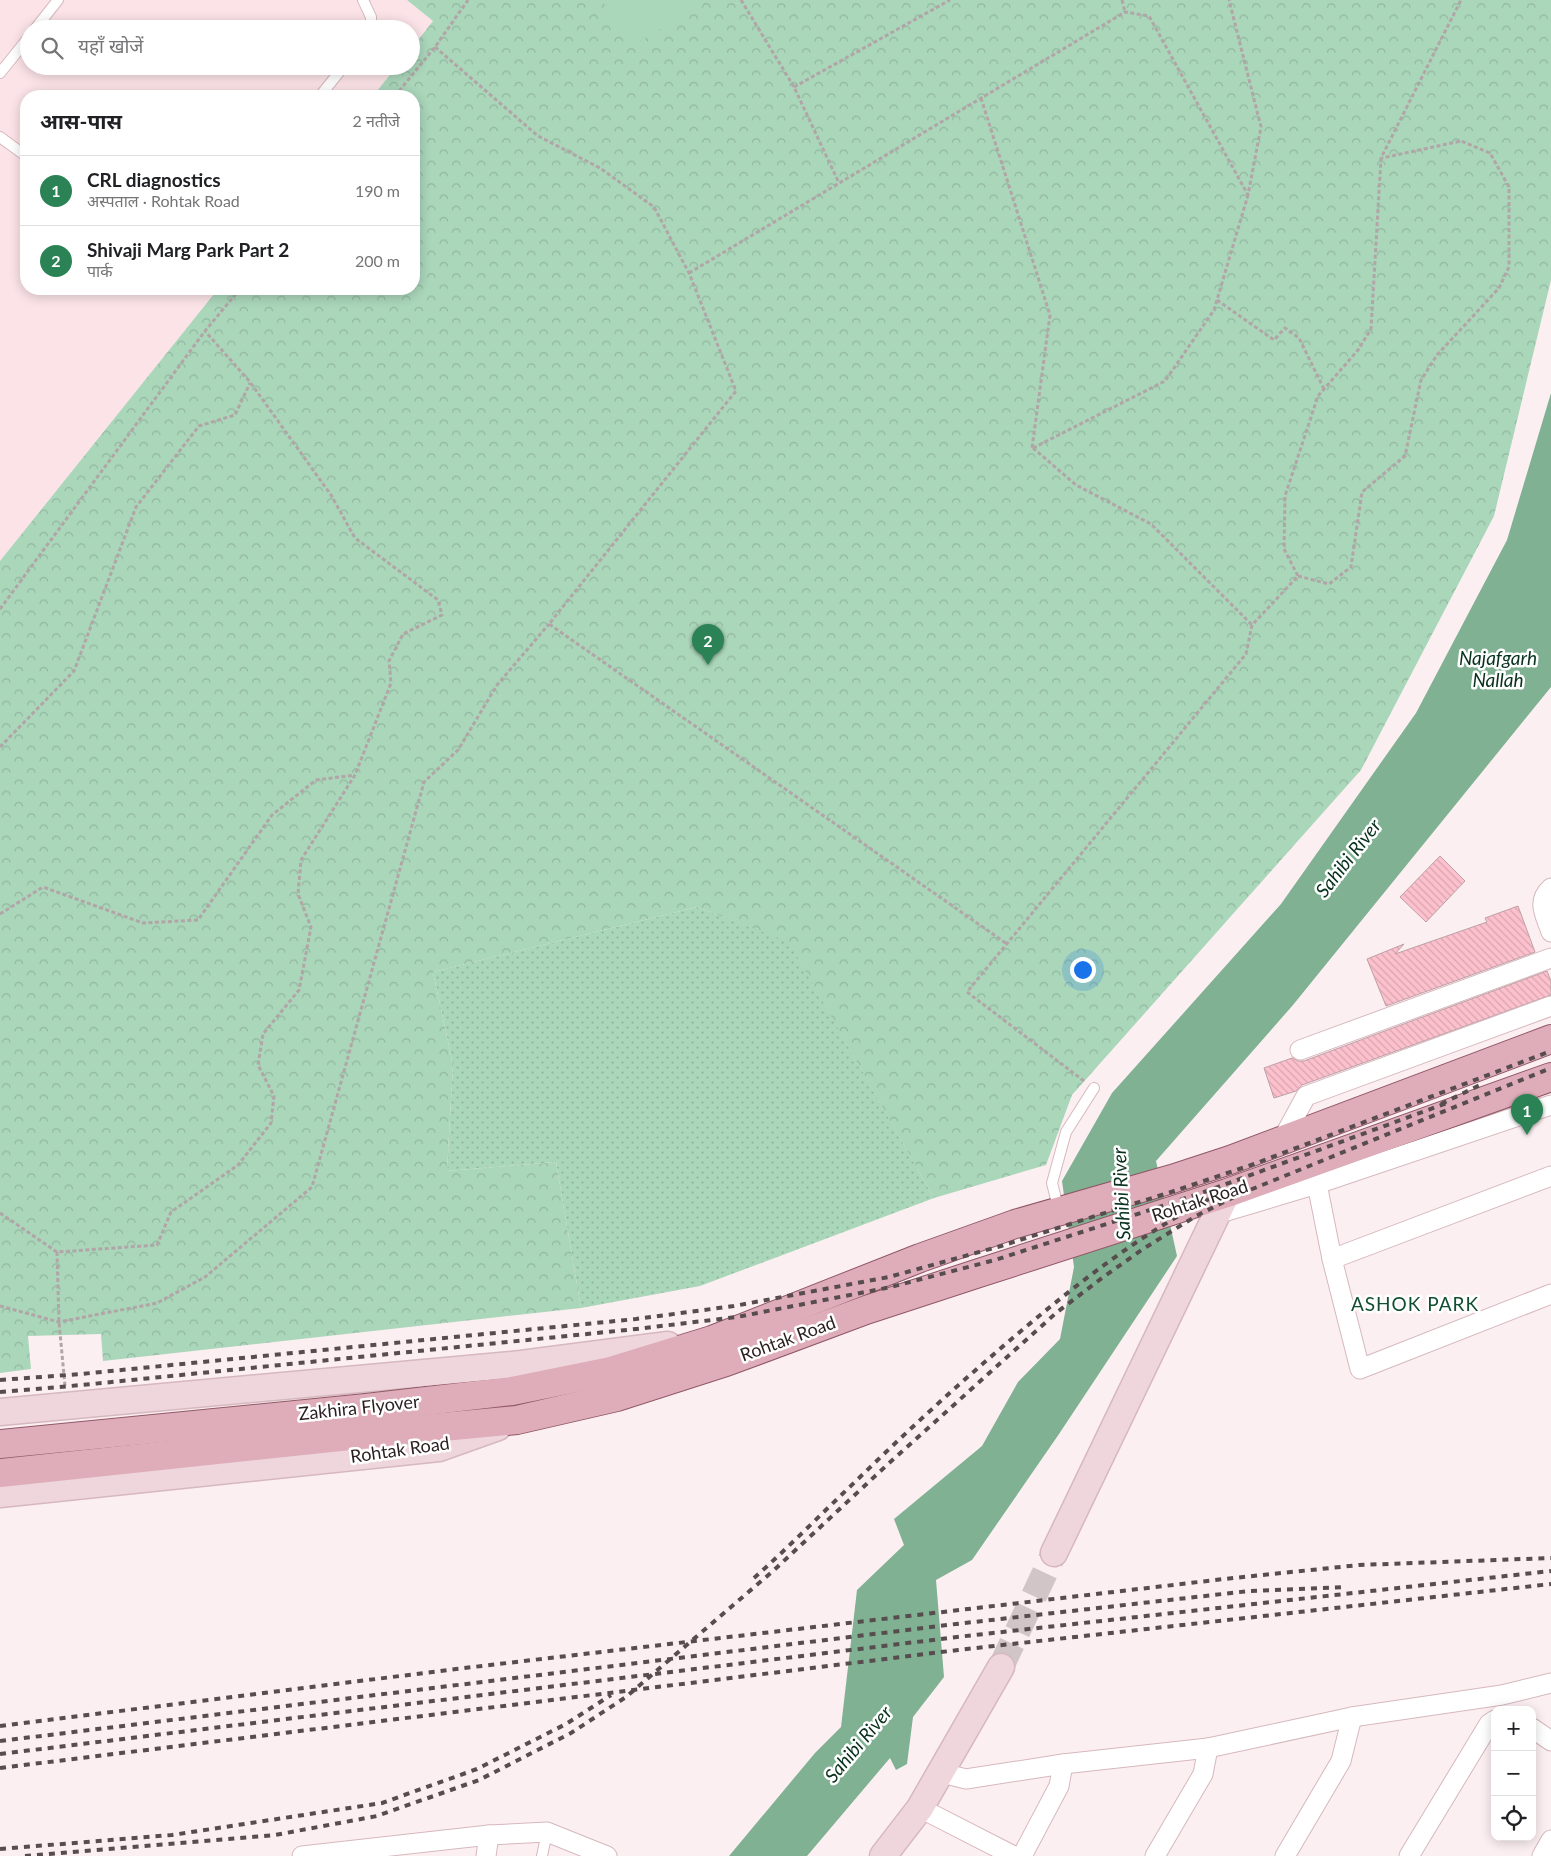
<!DOCTYPE html>
<html lang="hi">
<head>
<meta charset="utf-8">
<style>
  body { margin:0; font-family:Lato,"Noto Sans Devanagari",sans-serif; background:#f2f2f2; color:#202124 }
  .controls { position:absolute; right:15px; bottom:15px; display:grid; overflow:hidden; border-radius:10px; box-shadow:0 2px 12px #0003 }
  .controls button { width:45px; height:45px; display:grid; place-items:center; padding:0; border:0; border-bottom:1px solid #e0e0e0; background:#fff; color:#202124; font:25px sans-serif }
  .you { position:absolute; left:1082px; top:969px; width:18px; height:18px; margin:-12px; border:4px solid #fff; border-radius:50%; background:#1a73e8; box-shadow:0 0 0 8px #1a73e833 }
  .badge { display:grid; place-items:center; width:32px; height:32px; border-radius:50%; background:#2b8255; color:#fff; font-size:16px; font-weight:700 }
  .pin { position:absolute; translate:-50% -41px; filter:drop-shadow(0 1px 2px #0008) }
  .pin::after { content:''; position:absolute; top:26px; width:18px; height:15px; background:inherit; clip-path:polygon(0 0,100% 0,50% 100%) }
  .list { margin:0; padding:0; list-style:none }
  h2 { display:flex; justify-content:space-between; align-items:center; height:65px; margin:0; padding:0 20px; font-size:21px }
  h2 small { font-size:16px; font-weight:400; color:#757577 }
  .list li { display:grid; grid-template-columns:32px 1fr auto; gap:15px; align-items:center; box-sizing:border-box; height:70px; padding:0 20px; border-top:1px solid #e0e0e0 }
  .list b { display:block; font-size:19px; white-space:nowrap }
  .list p { margin:0; font-size:16px; white-space:nowrap; color:#757577 }
  .list em { font-size:16px; font-style:normal; color:#757577 }
  .icon { flex:none; width:28px; height:28px; fill:none; stroke:currentColor; stroke-width:2; stroke-linecap:round; stroke-linejoin:round }
  .map { position:relative; flex:none; width:1551px; height:1856px; overflow:hidden }
  .search { position:absolute; background:#fff; box-shadow:0 2px 12px #0003; left:20px; top:20px; width:400px; height:55px; display:flex; align-items:center; gap:12px; box-sizing:border-box; padding:0 18px; border-radius:28px; color:#757577; font-size:19px }
  .panel { position:absolute; background:#fff; box-shadow:0 2px 12px #0003; left:20px; top:90px; width:400px; height:205px; border-radius:20px }
  .map>svg:first-child { display:block }
</style>
</head>
<body>
<div class="map">
<svg width="1551" height="1856" viewBox="0 0 1551 1856">
  <defs>
    <pattern id="grass-dots" width="8" height="8" patternUnits="userSpaceOnUse" patternTransform="scale(1.25)"><rect width="8" height="8" fill="#aad6ba"/><path d="M2 2h.1M6 6h.1" fill="none" stroke="#92b7a0" stroke-width="1.8" stroke-linecap="round"/></pattern>
    <pattern id="park-crowns" width="20" height="18" patternUnits="userSpaceOnUse" patternTransform="scale(1.25)"><rect width="20" height="18" fill="#aad6ba"/><path d="M2 6a3 3 0 1 1 6 0M12 15a3 3 0 1 1 6 0" fill="none" stroke="#92b7a0"/></pattern>
    <pattern id="building-back-hatch" width="6" height="6" patternUnits="userSpaceOnUse" patternTransform="scale(1.25)"><rect width="6" height="6" fill="#fcc1cd"/><path d="M-1 5l2 2M0 0l6 6M5-1l2 2" fill="none" stroke="#d8a5b0"/></pattern>
  </defs>
  <rect width="100%" height="100%" fill="#fceff2"/>
  <!-- built -->
  <polygon fill="#fbe3e7" points="0,0 407,0 433,21 411,49 411,29 29,29 29,66 397,66 373,96 26,96 26,289 218,289 0,561"/>
  <!-- grass -->
  <polygon fill="url(#grass-dots)" points="697,907 789,941 934,1198 700,1286 581,1308 556,1162 447,1171 453,1065 433,972"/>
  <!-- park -->
  <polygon fill="url(#park-crowns)" points="407,0 1551,0 1551,280 1494,516 1361,770 1072,1095 1046,1165 934,1198 789,942 697,907 433,972 453,1065 447,1171 556,1162 581,1308 103,1361 101,1334 28,1336 31,1369 0,1373 0,561 218,289 414,289 414,96 373,96 397,66 411,66 411,49 433,21"/>
  <!-- pitch -->
  <polygon fill="#aad6ba" points="602,0 709,0 630,47"/>
  <!-- water -->
  <polygon fill="#7fb192" points="1551,393 1551,687 1293,1005 1156,1161 1177,1256 1059,1434 972,1560 936,1580 944,1677 913,1717 907,1764 896,1770 890,1758 807,1856 729,1856 815,1753 841,1727 857,1590 904,1545 894,1519 982,1446 1018,1382 1060,1339 1074,1267 1062,1181 1112,1093 1281,904 1416,713 1507,540"/>
  <!-- building -->
  <g fill="url(#building-back-hatch)" stroke="#bda0a6">
    <polygon points="1440,856 1465,881 1426,922 1400,897"/>
    <polygon points="1518,906 1535,952 1386,1006 1367,959 1404,944 1395,954 1487,922 1485,918"/>
    <polygon points="1547,971 1551,981 1551,995 1302,1085 1296,1091 1274,1098 1264,1068 1292,1058 1298,1061 1304,1061"/>
  </g>
  <g fill="none" stroke-linecap="round" stroke-linejoin="round">
    <!-- secondary-tunnel -->
    <polyline stroke="#d2c5c8" stroke-width="26" stroke-dasharray="26 13" stroke-linecap="butt" points="1001,1667 1054,1553"/>
    <!-- lane casing -->
    <g stroke="#d6b8be" stroke-width="12">
      <g id="lane">
        <polyline points="363,0 371,17 371,29"/>
        <polyline points="35,29 58,0"/>
        <polyline points="0,73 29,37"/>
        <polyline points="320,96 344,66"/>
        <polyline points="0,137 26,156"/>
        <polyline points="1059,1211 1052,1183 1066,1132 1094,1088"/>
        <polyline points="542,1856 547,1832"/>
      </g>
    </g>
    <!-- street casing -->
    <g stroke="#d6b8be" stroke-width="21">
      <g id="street">
        <path d="M1551,888C1536,902 1545,914 1551,932"/>
        <polyline points="1300,1050 1551,958"/>
        <polyline points="1282,1140 1306,1096 1551,1006"/>
        <polyline points="1317,1184 1332,1259 1360,1369 1551,1294"/>
        <polyline points="1217,1214 1317,1184 1551,1105"/>
        <polyline points="1332,1259 1551,1176"/>
        <polyline points="1532,1728 1551,1741"/>
        <polyline points="942,1773 966,1779 1063,1764 1208,1748 1352,1717 1502,1695 1551,1683"/>
        <polyline points="920,1808 1014,1856"/>
        <polyline points="302,1856 489,1835 547,1832 607,1856"/>
        <polyline points="486,1856 489,1835"/>
        <polyline points="1022,1856 1059,1786 1063,1764"/>
        <polyline points="1155,1856 1203,1774 1208,1748"/>
        <polyline points="1285,1856 1341,1761 1352,1717"/>
        <polyline points="1409,1856 1489,1724 1495,1720"/>
        <polyline points="1542,1856 1551,1840"/>
      </g>
    </g>
    <!-- secondary casing -->
    <g stroke="#d6b8be" stroke-width="29">
      <g id="secondary">
        <polyline points="0,1412 521,1364 668,1345"/>
        <polyline points="0,1494 439,1448 498,1427"/>
        <polyline points="1054,1553 1227,1193"/>
        <polyline points="883,1856 920,1808 1001,1667"/>
      </g>
    </g>
    <!-- primary casing -->
    <g stroke="#905866" stroke-width="30">
      <g id="primary">
        <polyline points="0,1444 366,1408 512,1391 611,1371 712,1340 920,1258 1015,1224 1172,1179 1230,1160 1551,1039"/>
        <polyline points="0,1473 369,1434 517,1420 617,1397 726,1362 866,1310 979,1273 1227,1193 1551,1077"/>
      </g>
    </g>
    <!-- path -->
    <g stroke="#b1a5a7" stroke-width="3" stroke-dasharray="4 2.5" stroke-linecap="butt">
      <polyline points="741,0 794,87 839,183"/>
      <polyline points="1122,0 1125,12"/>
      <polyline points="435,47 538,136 600,168 654,207 689,273 736,391 549,624 1007,944"/>
      <polyline points="794,87 950,0"/>
      <polyline points="395,96 435,47 468,0"/>
      <polyline points="981,98 1050,315 1032,448"/>
      <polyline points="689,273 1125,12 1149,16 1248,195 1261,127 1229,0"/>
      <polyline points="1217,300 1274,340 1285,328 1299,338 1324,389"/>
      <polyline points="1033,448 1165,381 1214,310 1248,195"/>
      <polyline points="1033,448 1076,485 1151,524 1252,625"/>
      <polyline points="1298,576 1329,584 1351,567 1362,492 1405,456 1421,380 1437,355 1499,288 1509,267 1509,187 1490,153 1461,141 1382,158"/>
      <polyline points="0,609 205,331 240,289"/>
      <polyline points="0,747 74,671 136,507 199,426 235,415 250,383"/>
      <polyline points="0,914 43,887 143,923 198,920 272,815 316,780 355,775"/>
      <polyline points="1084,1081 967,992 1246,654 1252,625 1298,576 1284,549 1285,496 1318,396 1358,350 1371,329 1381,158 1461,0"/>
      <polyline points="0,1213 57,1252 157,1245 171,1212 238,1165 271,1123 274,1096 258,1065 263,1034 299,990 311,927 298,894 301,860 355,775 391,683 389,661 403,634 442,615 438,600 355,538 331,495 250,382 205,331"/>
      <polyline points="57,1252 59,1322 65,1386"/>
      <polyline points="0,1306 59,1322 157,1303 205,1277 312,1187 424,782 458,750 497,685 549,624"/>
    </g>
    <!-- lane -->
    <use href="#lane" stroke="#fff" stroke-width="10"/>
    <!-- street -->
    <use href="#street" stroke="#fff" stroke-width="19"/>
    <!-- secondary -->
    <use href="#secondary" stroke="#eed6dc" stroke-width="26"/>
    <!-- primary -->
    <use href="#primary" stroke="#deadb9" stroke-width="28"/>
    <!-- rail -->
    <g stroke="#574c4e" stroke-width="4" stroke-dasharray="6 6" stroke-linecap="butt">
      <polyline points="1441,1104 1482,1084"/>
      <polyline points="0,1380 81,1374 636,1319 734,1306 889,1277 1001,1246 1174,1191 1254,1164 1551,1051"/>
      <polyline points="0,1392 82,1385 636,1329 737,1317 891,1287 995,1260 1153,1209 1207,1191 1447,1103"/>
      <path d="M754,1578C789,1547 822,1513 856,1481C909,1429 964,1379 1021,1331C1084,1278 1149,1228 1223,1192"/>
      <polyline points="0,1726 456,1669 1224,1579 1359,1565 1551,1558"/>
      <polyline points="0,1741 956,1624 1249,1591 1344,1587"/>
      <polyline points="0,1754 957,1637 1551,1571"/>
      <polyline points="0,1768 958,1650 1551,1584"/>
      <polyline points="0,1849 172,1835 382,1803 477,1769 566,1724 611,1695"/>
      <polyline points="25,1856 275,1835 377,1816 479,1780 571,1733 626,1697 773,1571 887,1465 1056,1313 1102,1278 1143,1249 1196,1216 1240,1194 1551,1068"/>
    </g>
  </g>
  <g text-anchor="middle" stroke-width="5" stroke-linejoin="round" paint-order="stroke">
    <!-- street labels -->
    <g font-size="18" fill="#291e20" stroke="#fff">
      <text transform="translate(1200 1201) rotate(-18)" y="6">Rohtak Road</text>
      <text transform="translate(788 1339) rotate(-20)" y="6">Rohtak Road</text>
      <text transform="translate(359 1408) rotate(-6)" y="6">Zakhira Flyover</text>
      <text transform="translate(400 1450) rotate(-8)" y="6">Rohtak Road</text>
    </g>
    <!-- water labels -->
    <g font-size="19" font-style="italic" fill="#08321d" stroke="#fff">
      <text x="1498" y="665">Najafgarh<tspan x="1498" dy="22">Nallah</tspan></text>
      <text transform="translate(1348 858) rotate(-52)" y="7">Sahibi River</text>
      <text transform="translate(1121 1194) rotate(-93)" y="7">Sahibi River</text>
      <text transform="translate(858 1744) rotate(-50)" y="7">Sahibi River</text>
    </g>
    <!-- neighbourhood labels -->
    <g font-size="19" letter-spacing="1" fill="#124f30" stroke="#fff">
      <text x="1415" y="1311">ASHOK PARK</text>
    </g>
  </g>
</svg>
<div class="controls">
<button>+</button>
<button>−</button>
<button><svg class="icon" aria-label="locate" viewBox="0 0 24 24"><circle cx="12" cy="12" r="6"/><path d="M12 2v4M12 18v4M2 12h4M18 12h4"/></svg></button>
</div>
<div class="you"></div>
<div class="pin badge" style="left:1527px;top:1135px">1</div>
<div class="pin badge" style="left:708px;top:665px">2</div>
<div class="search"><svg class="icon" aria-label="search" viewBox="0 0 24 24"><circle cx="10" cy="10" r="6"/><path d="M15 15l6 6"/></svg>यहाँ खोजें</div>
<section class="panel">
<h2>आस-पास<small>2 नतीजे</small></h2>
<ul class="list">
<li><span class="badge">1</span><div><b>CRL diagnostics</b><p>अस्पताल · Rohtak Road</p></div><em>190 m</em></li>
<li><span class="badge">2</span><div><b>Shivaji Marg Park Part 2</b><p>पार्क</p></div><em>200 m</em></li>
</ul>
</section>
</div>
</body>
</html>
